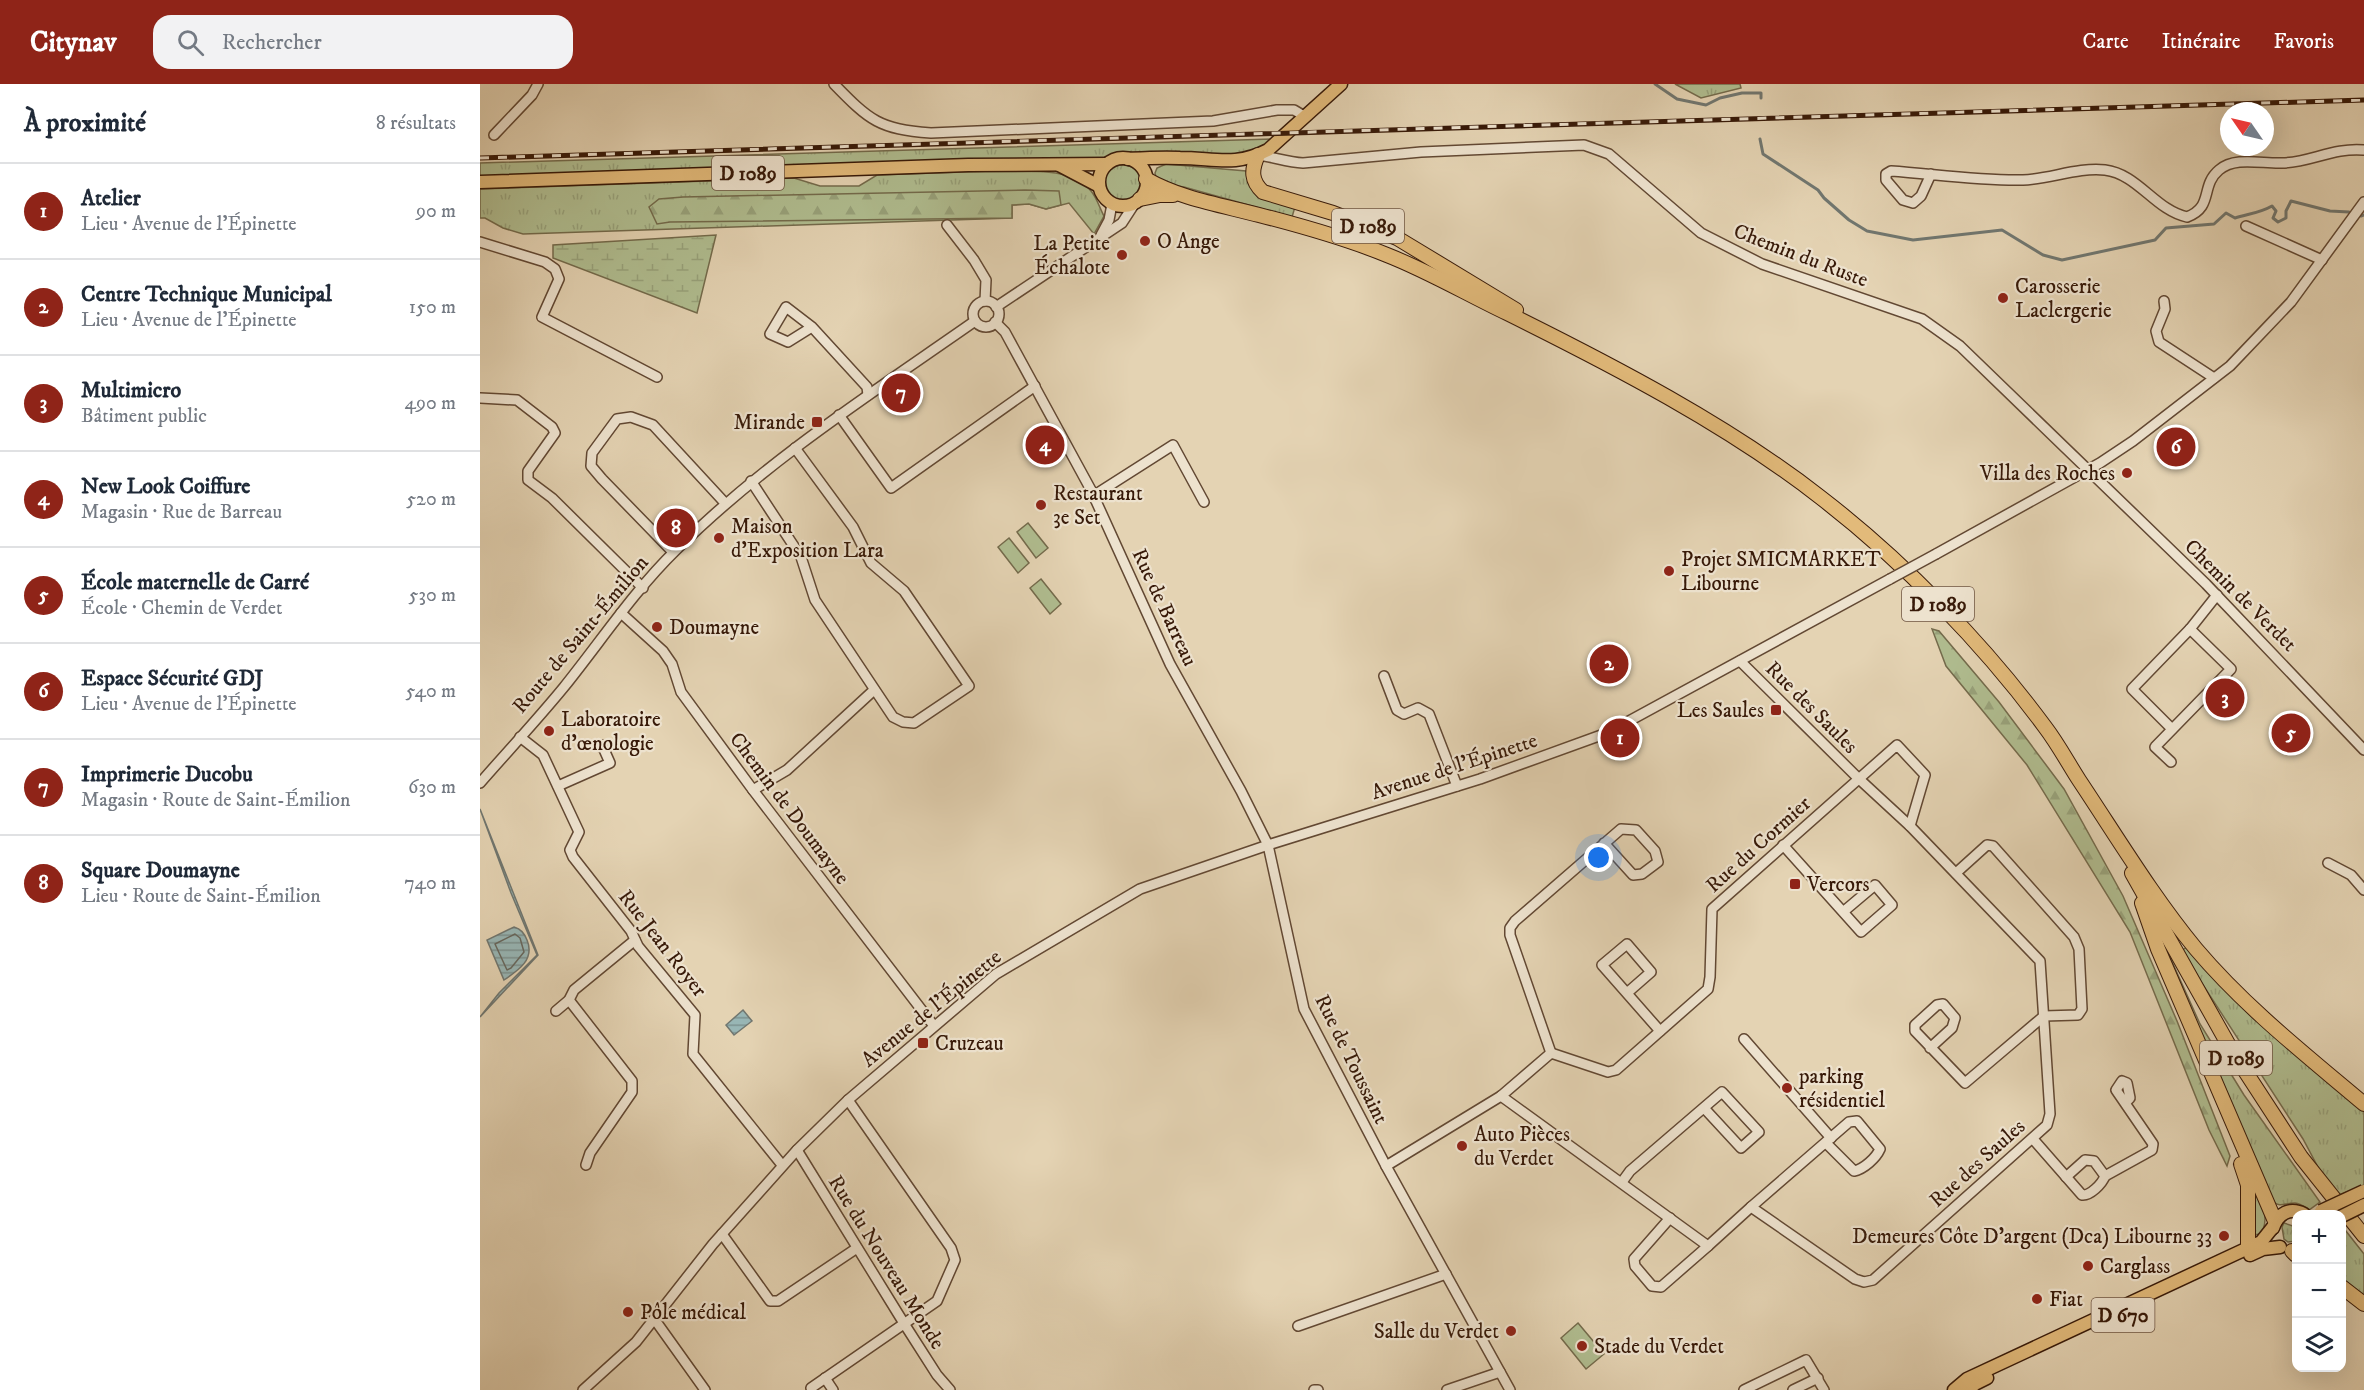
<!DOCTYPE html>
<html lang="fr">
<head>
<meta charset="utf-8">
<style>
  body { margin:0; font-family:"IM FELL DW Pica",serif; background:#f2f2f3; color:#1f2937 }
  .controls { position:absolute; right:18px; bottom:18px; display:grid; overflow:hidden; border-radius:12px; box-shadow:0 6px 24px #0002 }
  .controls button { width:54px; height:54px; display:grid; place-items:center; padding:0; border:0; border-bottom:2px solid #e0e1e3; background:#fff; color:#1f2937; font:30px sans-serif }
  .compass { position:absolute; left:1740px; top:18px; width:54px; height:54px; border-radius:50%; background:#fff; box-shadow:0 6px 24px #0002; rotate:304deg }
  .you { position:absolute; left:1119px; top:774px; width:21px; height:21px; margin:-15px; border:4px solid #fff; border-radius:50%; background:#1a73e8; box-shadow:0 0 0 9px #1a73e833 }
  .badge { display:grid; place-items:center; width:39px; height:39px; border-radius:50%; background:#8f2418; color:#fff; font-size:20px; font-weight:700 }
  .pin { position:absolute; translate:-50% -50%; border:3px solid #fff; box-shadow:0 2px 6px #0006 }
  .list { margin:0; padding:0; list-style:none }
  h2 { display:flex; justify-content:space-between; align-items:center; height:78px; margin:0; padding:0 24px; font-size:26px }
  h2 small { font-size:20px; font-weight:400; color:#747a83 }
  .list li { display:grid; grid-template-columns:39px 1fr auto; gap:18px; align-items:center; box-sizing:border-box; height:96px; padding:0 24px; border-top:2px solid #e0e1e3 }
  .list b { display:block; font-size:22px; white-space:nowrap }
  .list p { margin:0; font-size:20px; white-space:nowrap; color:#747a83 }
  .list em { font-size:20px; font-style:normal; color:#747a83 }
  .icon { flex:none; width:33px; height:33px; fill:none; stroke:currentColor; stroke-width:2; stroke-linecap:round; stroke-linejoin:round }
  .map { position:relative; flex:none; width:1884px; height:1306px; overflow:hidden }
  header { display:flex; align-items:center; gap:36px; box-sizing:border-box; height:84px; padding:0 30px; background:#8f2418; color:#fff }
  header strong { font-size:28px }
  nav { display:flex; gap:33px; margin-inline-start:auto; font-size:21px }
  .search { width:420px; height:54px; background:#f2f2f3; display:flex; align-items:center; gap:15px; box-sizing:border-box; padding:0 21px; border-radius:18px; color:#747a83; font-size:22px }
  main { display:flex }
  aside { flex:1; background:#fff }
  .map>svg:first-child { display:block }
</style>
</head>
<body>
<header>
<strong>Citynav</strong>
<div class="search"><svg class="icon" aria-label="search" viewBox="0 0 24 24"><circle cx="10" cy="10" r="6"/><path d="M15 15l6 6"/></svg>Rechercher</div>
<nav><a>Carte</a><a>Itinéraire</a><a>Favoris</a></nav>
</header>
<main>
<aside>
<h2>À proximité<small>8 résultats</small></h2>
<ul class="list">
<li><span class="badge">1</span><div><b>Atelier</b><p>Lieu · Avenue de l'Épinette</p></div><em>90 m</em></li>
<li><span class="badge">2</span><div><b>Centre Technique Municipal</b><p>Lieu · Avenue de l'Épinette</p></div><em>150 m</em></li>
<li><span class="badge">3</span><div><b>Multimicro</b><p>Bâtiment public</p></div><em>490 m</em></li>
<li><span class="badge">4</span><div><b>New Look Coiffure</b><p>Magasin · Rue de Barreau</p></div><em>520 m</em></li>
<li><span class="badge">5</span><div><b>École maternelle de Carré</b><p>École · Chemin de Verdet</p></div><em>530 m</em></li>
<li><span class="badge">6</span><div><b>Espace Sécurité GDJ</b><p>Lieu · Avenue de l'Épinette</p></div><em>540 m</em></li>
<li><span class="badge">7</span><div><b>Imprimerie Ducobu</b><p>Magasin · Route de Saint-Émilion</p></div><em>630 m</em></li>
<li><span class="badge">8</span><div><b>Square Doumayne</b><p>Lieu · Route de Saint-Émilion</p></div><em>740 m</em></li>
</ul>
</aside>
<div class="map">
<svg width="1884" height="1306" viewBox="0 0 1884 1306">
  <defs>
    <pattern id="grass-tufts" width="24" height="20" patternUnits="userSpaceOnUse" patternTransform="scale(1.5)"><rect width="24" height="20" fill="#b0bd90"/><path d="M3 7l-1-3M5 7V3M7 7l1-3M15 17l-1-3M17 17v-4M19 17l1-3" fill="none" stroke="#98a27b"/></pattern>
    <pattern id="forest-firs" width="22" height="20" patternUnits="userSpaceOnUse" patternTransform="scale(1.5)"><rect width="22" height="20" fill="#b0bd90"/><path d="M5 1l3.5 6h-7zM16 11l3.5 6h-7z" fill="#98a27b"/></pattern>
    <pattern id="wetland-marsh" width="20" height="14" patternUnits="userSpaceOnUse" patternTransform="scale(1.5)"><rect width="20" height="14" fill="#b0bd90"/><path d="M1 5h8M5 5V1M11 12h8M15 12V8" fill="none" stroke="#98a27b"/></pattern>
    <pattern id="water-rules" width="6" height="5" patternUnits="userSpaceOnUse" patternTransform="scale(1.5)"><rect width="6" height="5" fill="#98b6b5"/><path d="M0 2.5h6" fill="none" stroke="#7d9391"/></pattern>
  </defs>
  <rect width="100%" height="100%" fill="#e4d3b3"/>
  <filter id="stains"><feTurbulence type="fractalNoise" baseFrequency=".00333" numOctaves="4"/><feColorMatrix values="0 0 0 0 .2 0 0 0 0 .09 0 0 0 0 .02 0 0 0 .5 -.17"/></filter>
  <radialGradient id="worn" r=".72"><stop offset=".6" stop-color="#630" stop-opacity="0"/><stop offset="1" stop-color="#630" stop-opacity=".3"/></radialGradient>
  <!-- grass -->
  <g fill="url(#grass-tufts)" stroke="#746b4c" stroke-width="1.5">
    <polygon points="1195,0 1260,0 1261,4 1221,14"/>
    <path d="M794,55C787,61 780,67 771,69C738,79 675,71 639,70L626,75L0,93V79Z"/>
    <polygon points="686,80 766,87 773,103 815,123 812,133 704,103 677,99 675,89 677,84"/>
    <circle cx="643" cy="100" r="19"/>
    <path d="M512,87C541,88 592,81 611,107C617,114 620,125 624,132L614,150L589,119L566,125L549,120L532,121V134L43,150L23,144L5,134H0V105L314,94L340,102H379L397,91Z"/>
    <path d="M1685,862L1720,940L1764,1011L1840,1118L1829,1126C1825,1123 1820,1119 1815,1119C1803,1119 1800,1125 1790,1115L1681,865Z"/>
    <polygon points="1707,863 1884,1025 1884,1101 1859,1111 1839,1085 1823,1055 1701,867"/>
    <path d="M1773,1100C1780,1117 1791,1132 1781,1150L1772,1151Z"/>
    <polygon points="1804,1139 1816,1143 1816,1157 1808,1158 1804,1155 1802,1143"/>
    <polygon points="1862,1142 1884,1170 1884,1212 1862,1195"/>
  </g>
  <!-- forest -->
  <g fill="url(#forest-firs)" stroke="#746b4c" stroke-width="1.5">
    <polygon points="545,106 579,107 581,121 566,125 549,120 532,121 532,134 190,138 177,140 169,123 179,115 203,113"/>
    <polygon points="1452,545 1459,547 1519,618 1584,705 1643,812 1697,937 1750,1072 1747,1082 1729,1046 1650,848 1547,681 1466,582"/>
  </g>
  <!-- wetland -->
  <polygon fill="url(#wetland-marsh)" stroke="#746b4c" stroke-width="1.5" points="236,151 217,229 73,174 73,161"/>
  <!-- pitch -->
  <g fill="#b0bd90" stroke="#746b4c" stroke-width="1.5">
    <polygon points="548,439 568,464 556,474 537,448"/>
    <polygon points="529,454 549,479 538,489 518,463"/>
    <polygon points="561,495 581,520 570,530 550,504"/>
    <polygon points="1098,1239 1124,1270 1106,1285 1081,1254"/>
  </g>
  <!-- water -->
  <g fill="url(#water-rules)" stroke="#717770" stroke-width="1.5">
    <polygon points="0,725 58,871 0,933 19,909 57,871 31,809"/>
    <path d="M34,843C41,845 44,849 47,856C55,875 39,886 24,896L7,856Z"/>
    <polygon points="263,926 272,937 254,951 246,941"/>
  </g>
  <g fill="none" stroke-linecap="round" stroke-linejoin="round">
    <!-- shore -->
    <polygon stroke="#68685e" stroke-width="1.5" points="35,850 40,854 44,868 31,884 27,886 15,860"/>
    <!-- stream -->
    <g stroke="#717770" stroke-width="3">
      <polyline points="1175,0 1197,15 1226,21 1240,14 1262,9 1281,9 1281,14"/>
      <path d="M1280,55L1283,70L1338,106L1344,114L1369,136L1387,147L1433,156L1522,146L1563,171L1582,176L1675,156L1686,144L1734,140L1746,129L1755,134C1768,130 1780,129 1792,122L1796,127L1793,134L1798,138L1806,134V127L1811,117L1850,127L1869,128"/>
      <polyline points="1881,132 1884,131"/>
    </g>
    <!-- minor casing -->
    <g stroke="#624833" stroke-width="12">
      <g id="minor">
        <path d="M354,0C390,37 399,45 451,49L733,37L797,26H814L824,32"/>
        <polyline points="14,51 52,11 58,0"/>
        <path d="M778,71C794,73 807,78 823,79L941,68L1104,61L1129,70L1221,149L1282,180L1442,235L1480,262L1726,500L1884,666"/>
        <path d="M1451,90L1441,112L1433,119L1423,116L1406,96V90L1411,87C1454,90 1499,97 1543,96C1570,95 1598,83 1625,86C1658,90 1675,126 1707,133C1734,123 1720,102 1739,86C1755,72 1782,80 1802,79C1829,79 1854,63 1884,66"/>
        <polyline points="467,141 494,176 506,196 505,217"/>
        <polyline points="1766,142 1842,176"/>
        <polyline points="621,151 629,136 632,120"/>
        <polyline points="0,158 65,178 75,185 79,195 62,233 177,293"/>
        <polyline points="1684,217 1685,225 1676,247 1679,258 1734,294"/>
        <circle cx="506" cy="230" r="13"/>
        <polyline points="516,223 642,139 655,119"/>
        <polyline points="515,238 525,248 611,406 690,580 761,707 788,761 824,925 906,1082 1030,1306"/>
        <polyline points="332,243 308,258 290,250 306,223 332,243 387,303 388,311"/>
        <polyline points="0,314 37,316 72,343 75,349 48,387 48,396 72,414 163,504"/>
        <polyline points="359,331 411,404 555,302"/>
        <polyline points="271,397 321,473 335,516 413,633 423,638 434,639 489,602 424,507 391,479 373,443 315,364"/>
        <polyline points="613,412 693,361 724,418"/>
        <polyline points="193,468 122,395 111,382 112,369 137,335 151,333 173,341 245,419"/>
        <polyline points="1456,470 1620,379 1653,357 1750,282 1811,218 1884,118"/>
        <polyline points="141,529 183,567 192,580 201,608 273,706 454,942"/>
        <polyline points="904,592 917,626 924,630 938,624 949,630 977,702"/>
        <polyline points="1692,645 1652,605 1710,545 1737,511"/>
        <polyline points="40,653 63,671 99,748 90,766 93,773 151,847 158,862 215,931 213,970 302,1081"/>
        <polyline points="1691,678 1675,663 1751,585 1710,545"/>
        <path d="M0,699C28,667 57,636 84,603C121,557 154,507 196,466C286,377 392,309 495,237"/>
        <polyline points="78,702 130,679 122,661"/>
        <polyline points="273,706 307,686 394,606"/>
        <polyline points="1303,761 1381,848 1412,821 1395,801 1363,828"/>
        <polyline points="1848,779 1871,791 1884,806"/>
        <polyline points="1147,909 1171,888 1147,860 1122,881 1180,947"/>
        <polyline points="89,916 152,997 152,1008 110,1069 106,1081"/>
        <polyline points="76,927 89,916 94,906 155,856"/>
        <polyline points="1264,955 1351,1054"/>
        <polyline points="1450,964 1472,944 1475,934 1463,920 1457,921 1435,941 1435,947 1485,999 1564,932 1598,931 1602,925 1599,865 1594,853 1513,762 1507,761 1476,789"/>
        <polyline points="1071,969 1030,851 1030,844 1035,837 1141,745 1156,746 1175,767 1178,778 1162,790 1153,791 1124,759"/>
        <polyline points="1021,1012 1228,1162 1271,1123 1375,1195 1384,1198 1393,1196 1567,1041 1570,1030 1560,877 1430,742 1378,694 1260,577"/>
        <path d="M1553,1055L1602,1111C1610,1112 1622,1100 1625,1092"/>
        <polyline points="317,1066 425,1241 457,1291 470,1306"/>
        <polyline points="906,1082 1021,1012 1071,969 1128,988 1136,986 1228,905 1230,893 1232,825 1417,661 1445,691 1430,742"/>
        <polyline points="1625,1092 1672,1066 1673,1060 1636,1006 1642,997 1647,999 1650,1014 1646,1018"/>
        <polyline points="1586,1093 1605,1076 1614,1077 1625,1092"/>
        <polyline points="1142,1098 1150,1087 1242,1008 1279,1048 1261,1064 1224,1024"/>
        <path d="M1271,1123L1369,1038L1377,1037L1400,1065C1396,1074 1384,1085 1374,1087L1346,1059"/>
        <polyline points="1190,1134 1154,1175 1155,1182 1172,1202 1181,1203 1228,1162"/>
        <polyline points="242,1150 290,1217 298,1217 377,1164"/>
        <polyline points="175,1236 225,1306"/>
        <polyline points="818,1242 966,1190"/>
        <polyline points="345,1294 353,1306"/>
        <polyline points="331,1304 457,1217 475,1176 471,1164 368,1016"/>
        <polyline points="103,1306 156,1258 233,1160 317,1066 368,1016 516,890 660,805 788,761 1000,695 1127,649 1410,495"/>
        <polyline points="834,1306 838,1306"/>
        <polyline points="967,1306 1020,1288"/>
        <polyline points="1264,1306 1326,1276 1344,1306"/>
        <polyline points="1313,1306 1338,1294"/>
      </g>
    </g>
    <!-- major casing -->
    <g stroke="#371908" stroke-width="15">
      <g id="major">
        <circle cx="643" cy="98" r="24"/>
        <path d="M648,75C666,74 682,73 700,74C734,74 755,83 788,66L861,0"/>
        <polyline points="579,81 619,102"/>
        <polyline points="0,98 488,81 627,80"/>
        <path d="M1793,1144C1798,1129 1810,1123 1824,1130"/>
        <polyline points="1770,1171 1783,1165 1800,1163"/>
        <polyline points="1474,1306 1487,1295 1768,1164 1781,1158 1793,1143"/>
        <polyline points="1488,1306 1495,1300 1507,1294"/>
      </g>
    </g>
    <!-- highway casing -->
    <g stroke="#371908" stroke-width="16">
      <g id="highway">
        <path d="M778,71C771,86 771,97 783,108L853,129L917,154L1036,226"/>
        <path d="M666,95C701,115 741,121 779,131C822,142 865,154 907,171C948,187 987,210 1027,229C1132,281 1248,341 1340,413C1422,476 1504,560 1565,643C1578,660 1588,679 1599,696C1637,753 1673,813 1716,865C1765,923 1826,971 1884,1020"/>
        <polyline points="660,115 680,111 693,111"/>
        <polyline points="1652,789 1752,967 1821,1073 1884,1152"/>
        <polyline points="1662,819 1678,865 1795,1137"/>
        <polyline points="1761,1080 1768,1101 1768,1164"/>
        <polyline points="1812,1167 1816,1171"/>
        <polyline points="1862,1203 1884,1220"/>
      </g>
    </g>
    <!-- minor -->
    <use href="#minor" stroke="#ede2ce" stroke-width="9"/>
    <!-- major -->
    <use href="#major" stroke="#e2ba7a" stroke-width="12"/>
    <!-- highway -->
    <use href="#highway" stroke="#e2ba7a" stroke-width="14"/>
    <!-- rail casing -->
    <g stroke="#371908" stroke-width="5">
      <path id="rail" d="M0,74C628,54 1256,35 1884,16"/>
    </g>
    <!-- rail -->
    <use href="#rail" stroke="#ede2ce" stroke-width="3" stroke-dasharray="9" stroke-linecap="butt"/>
    <!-- minor-bridge casing -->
    <g stroke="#624833" stroke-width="12" stroke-linecap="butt">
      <polyline id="minor-bridge" points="1410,495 1456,470"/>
    </g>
    <!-- major-bridge casing -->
    <g stroke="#371908" stroke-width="15" stroke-linecap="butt">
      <g id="major-bridge">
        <polyline points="1841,1127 1884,1107"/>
        <polyline points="1862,1132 1884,1121"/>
      </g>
    </g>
    <!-- minor-bridge -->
    <use href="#minor-bridge" stroke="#ede2ce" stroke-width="9"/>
    <!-- major-bridge -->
    <use href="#major-bridge" stroke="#e2ba7a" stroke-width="12"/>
  </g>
  <!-- markers -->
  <g fill="#8f2418" stroke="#ede2ce" stroke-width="2">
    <circle cx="665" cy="157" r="6"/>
    <circle cx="642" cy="171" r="6"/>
    <circle cx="1523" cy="214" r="6"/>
    <rect x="331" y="332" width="12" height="12" rx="3"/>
    <circle cx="1647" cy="389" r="6"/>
    <circle cx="561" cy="421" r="6"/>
    <circle cx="239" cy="454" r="6"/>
    <circle cx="1189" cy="487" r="6"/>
    <circle cx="177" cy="543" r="6"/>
    <rect x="1290" y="620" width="12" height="12" rx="3"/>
    <circle cx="69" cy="647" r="6"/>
    <rect x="1309" y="794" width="12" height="12" rx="3"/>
    <rect x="437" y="953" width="12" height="12" rx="3"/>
    <circle cx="1307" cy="1004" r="6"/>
    <circle cx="982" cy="1062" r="6"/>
    <circle cx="1744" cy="1152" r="6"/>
    <circle cx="1608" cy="1182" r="6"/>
    <circle cx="1557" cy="1215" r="6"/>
    <circle cx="148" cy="1228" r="6"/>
    <circle cx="1031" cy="1247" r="6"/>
    <circle cx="1102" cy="1262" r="6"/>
  </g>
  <g text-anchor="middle" stroke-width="4.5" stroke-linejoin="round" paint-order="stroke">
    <!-- shield labels -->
    <g fill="#ede2ce" stroke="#6e5543" stroke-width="1.5">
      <rect x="232" y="72" width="72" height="34" rx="4.5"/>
      <rect x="852" y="125" width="72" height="34" rx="4.5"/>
      <rect x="1422" y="503" width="72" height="34" rx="4.5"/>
      <rect x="1720" y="957" width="72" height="34" rx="4.5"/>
      <rect x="1611.5" y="1214" width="63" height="34" rx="4.5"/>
    </g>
    <g font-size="20" font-weight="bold" fill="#371908">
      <text x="268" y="96">D 1089</text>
      <text x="888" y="149">D 1089</text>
      <text x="1458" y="527">D 1089</text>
      <text x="1756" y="981">D 1089</text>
      <text x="1643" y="1238">D 670</text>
    </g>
    <!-- poi labels -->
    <g font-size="21" fill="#371908" stroke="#ede2ce" text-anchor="start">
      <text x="677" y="164">O Ange</text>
      <text x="630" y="166" text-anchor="end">La Petite<tspan x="630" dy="24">Échalote</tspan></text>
      <text x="1535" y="209">Carosserie<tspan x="1535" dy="24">Laclergerie</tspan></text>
      <text x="325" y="345" text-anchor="end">Mirande</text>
      <text x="1635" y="396" text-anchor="end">Villa des Roches</text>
      <text x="573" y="416">Restaurant<tspan x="573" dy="24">3e Set</tspan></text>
      <text x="251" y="449">Maison<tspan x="251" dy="24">d'Exposition Lara</tspan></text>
      <text x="1201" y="482">Projet SMICMARKET<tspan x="1201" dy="24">Libourne</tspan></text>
      <text x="189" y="550">Doumayne</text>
      <text x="1284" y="633" text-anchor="end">Les Saules</text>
      <text x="81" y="642">Laboratoire<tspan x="81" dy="24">d'œnologie</tspan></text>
      <text x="1327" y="807">Vercors</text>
      <text x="455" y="966">Cruzeau</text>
      <text x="1319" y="999">parking<tspan x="1319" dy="24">résidentiel</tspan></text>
      <text x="994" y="1057">Auto Pièces<tspan x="994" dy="24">du Verdet</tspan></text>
      <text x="1732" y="1159" text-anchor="end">Demeures Côte D'argent (Dca) Libourne 33</text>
      <text x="1620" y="1189">Carglass</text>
      <text x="1569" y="1222">Fiat</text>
      <text x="160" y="1235">Pôle médical</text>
      <text x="1019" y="1254" text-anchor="end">Salle du Verdet</text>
      <text x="1114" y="1269">Stade du Verdet</text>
    </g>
    <!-- street labels -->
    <g font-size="21" fill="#371908" stroke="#ede2ce">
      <text transform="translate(1321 171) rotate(21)" y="7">Chemin du Ruste</text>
      <text transform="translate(1761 511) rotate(45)" y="7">Chemin de Verdet</text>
      <text transform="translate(685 523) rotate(65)" y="7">Rue de Barreau</text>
      <text transform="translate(100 550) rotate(-50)" y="7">Route de Saint-Émilion</text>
      <text transform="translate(1332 623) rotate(45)" y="7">Rue des Saules</text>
      <text transform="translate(974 682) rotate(-18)" y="7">Avenue de l'Épinette</text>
      <text transform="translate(310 724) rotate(53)" y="7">Chemin de Doumayne</text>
      <text transform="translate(1278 760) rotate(-42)" y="7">Rue du Cormier</text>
      <text transform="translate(183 859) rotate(52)" y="7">Rue Jean Royer</text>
      <text transform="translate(451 924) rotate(-39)" y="7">Avenue de l'Épinette</text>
      <text transform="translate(872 975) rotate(64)" y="7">Rue de Toussaint</text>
      <text transform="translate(1497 1079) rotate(-42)" y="7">Rue des Saules</text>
      <text transform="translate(407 1178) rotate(58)" y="7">Rue du Nouveau Monde</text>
    </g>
  </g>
  <rect width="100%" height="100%" filter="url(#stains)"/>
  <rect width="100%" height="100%" fill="url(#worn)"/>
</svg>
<div class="controls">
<button>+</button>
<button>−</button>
<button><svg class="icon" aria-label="layers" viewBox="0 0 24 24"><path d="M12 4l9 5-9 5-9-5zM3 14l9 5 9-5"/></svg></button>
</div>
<svg class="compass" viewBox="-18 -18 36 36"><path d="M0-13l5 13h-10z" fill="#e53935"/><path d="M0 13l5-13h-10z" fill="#747a83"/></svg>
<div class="you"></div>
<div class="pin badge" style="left:1140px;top:654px">1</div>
<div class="pin badge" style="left:1129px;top:580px">2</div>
<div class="pin badge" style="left:1745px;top:614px">3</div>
<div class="pin badge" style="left:565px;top:361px">4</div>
<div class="pin badge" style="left:1811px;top:649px">5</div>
<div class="pin badge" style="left:1696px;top:363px">6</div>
<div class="pin badge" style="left:421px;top:309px">7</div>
<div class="pin badge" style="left:196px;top:444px">8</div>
</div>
</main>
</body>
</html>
